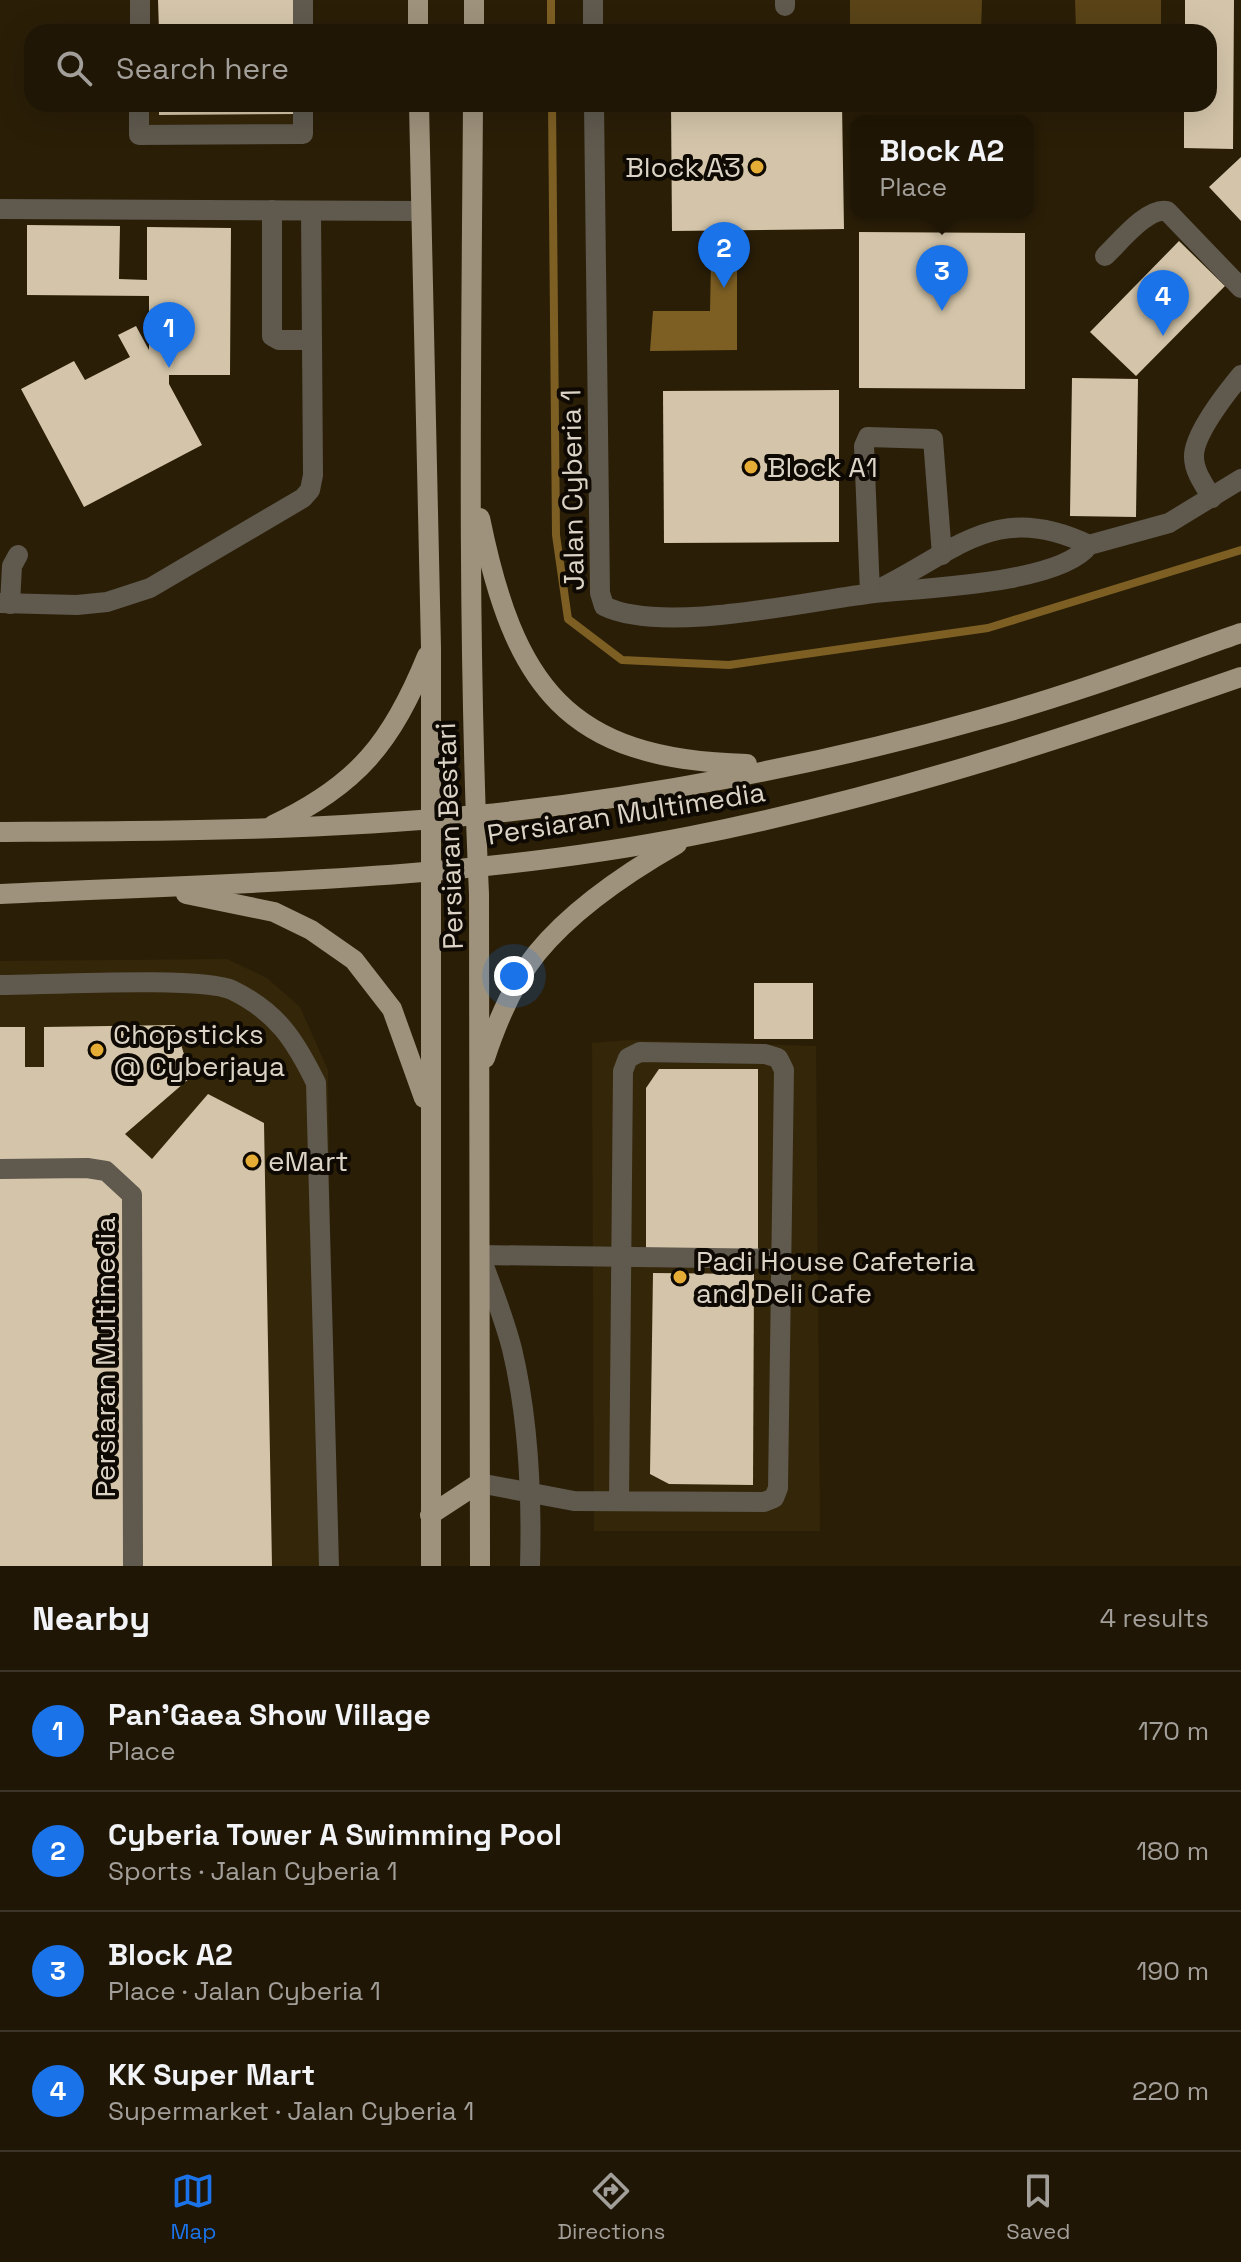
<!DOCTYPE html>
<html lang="en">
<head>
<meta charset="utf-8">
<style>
  body { margin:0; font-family:"Space Grotesk",sans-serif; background:#2d2313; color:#f1f3f6 }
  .you { position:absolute; left:514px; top:976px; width:28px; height:28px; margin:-20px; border:6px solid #fff; border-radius:50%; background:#1a73e8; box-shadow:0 0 0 12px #1a73e833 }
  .badge { display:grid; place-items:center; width:52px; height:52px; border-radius:50%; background:#1a73e8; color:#fff; font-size:26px; font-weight:700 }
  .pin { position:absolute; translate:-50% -66px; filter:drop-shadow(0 2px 4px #0008) }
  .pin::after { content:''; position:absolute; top:42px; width:28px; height:24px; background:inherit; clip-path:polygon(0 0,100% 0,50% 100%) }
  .popup { position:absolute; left:850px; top:115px; width:184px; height:104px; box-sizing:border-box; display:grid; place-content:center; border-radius:16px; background:#201605; filter:drop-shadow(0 2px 6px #0005); font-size:26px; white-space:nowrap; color:#a29f9a }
  .popup b { font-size:30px; color:#f1f3f6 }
  .popup::after { content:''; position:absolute; left:50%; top:100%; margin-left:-16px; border:16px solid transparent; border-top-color:#201605 }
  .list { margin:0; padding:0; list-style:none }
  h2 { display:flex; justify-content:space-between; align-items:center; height:104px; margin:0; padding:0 32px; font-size:34px }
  h2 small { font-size:26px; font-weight:400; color:#a29f9a }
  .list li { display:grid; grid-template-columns:52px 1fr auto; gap:24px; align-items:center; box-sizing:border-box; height:120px; padding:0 32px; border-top:2px solid #3d3527 }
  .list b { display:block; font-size:30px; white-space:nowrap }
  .list p { margin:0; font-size:26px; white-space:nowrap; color:#a29f9a }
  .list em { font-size:26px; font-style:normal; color:#a29f9a }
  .icon { flex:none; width:44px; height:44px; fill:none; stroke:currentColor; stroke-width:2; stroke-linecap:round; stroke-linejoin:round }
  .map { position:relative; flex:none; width:1241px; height:1566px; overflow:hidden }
  .search { position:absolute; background:#201605; box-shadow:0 8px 32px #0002; left:24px; right:24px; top:24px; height:88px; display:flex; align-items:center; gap:20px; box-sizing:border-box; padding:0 28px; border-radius:24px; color:#a29f9a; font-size:30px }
  .sheet { height:584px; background:#201605 }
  nav { display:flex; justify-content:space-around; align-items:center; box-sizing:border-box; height:112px; border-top:2px solid #3d3527; background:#201605; font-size:22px; color:#a29f9a }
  nav a { display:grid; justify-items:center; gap:4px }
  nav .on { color:#1a73e8 }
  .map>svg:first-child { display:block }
</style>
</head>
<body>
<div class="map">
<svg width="1241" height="1566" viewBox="0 0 1241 1566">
  <rect width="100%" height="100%" fill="#2a1e07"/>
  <!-- built -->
  <g fill="#342608">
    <polygon points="145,104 296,104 296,127 144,128"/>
    <polygon points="227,959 267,978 300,1007 328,1070 334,1566 0,1566 0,961"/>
    <polygon points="627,1040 816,1046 820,1531 594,1531 592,1043"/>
  </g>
  <!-- green -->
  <g fill="#594317">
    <polygon points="850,0 982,0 981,32 850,32"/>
    <polygon points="1075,0 1161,0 1161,32 1076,32"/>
  </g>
  <!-- water -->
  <polygon fill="#7d5f24" points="711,260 737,265 737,350 650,351 653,311 710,311"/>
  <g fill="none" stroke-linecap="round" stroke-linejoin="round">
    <!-- stream -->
    <g stroke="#7d5f24" stroke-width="8">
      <polyline points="551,0 551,32"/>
      <polyline points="552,104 556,535 568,619 622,660 729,665 988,628 1241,550"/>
    </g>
  </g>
  <!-- building -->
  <g fill="#d4c5aa">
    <polygon points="158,0 295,0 295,32 159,32"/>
    <polygon points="1185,0 1234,0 1233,149 1184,148 1184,104 1209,104 1209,32 1185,32"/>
    <polygon points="159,104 296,104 296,114 159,115"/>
    <polygon points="671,104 842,104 844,229 672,231"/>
    <polygon points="1241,157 1241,221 1209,187"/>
    <polygon points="27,225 120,226 119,279 147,280 147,227 231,228 230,375 169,375 169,384 202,445 84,507 21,389 74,361 85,380 130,357 118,335 136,326 149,350 149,296 27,295"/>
    <polygon points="859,232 1025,233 1025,389 859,388"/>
    <polygon points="1179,241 1225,286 1136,376 1090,332"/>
    <polygon points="1072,378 1138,379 1136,517 1070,516"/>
    <polygon points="839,390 839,542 664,543 663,391"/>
    <rect x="754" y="983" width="59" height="56"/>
    <polygon points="175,1025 191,1077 125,1134 152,1159 208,1094 264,1123 272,1566 0,1566 0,1027 25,1027 25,1067 44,1067 44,1027"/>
    <polygon points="659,1069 758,1069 758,1255 646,1255 646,1088"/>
    <polygon points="653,1273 754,1274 753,1485 669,1484 650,1474"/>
  </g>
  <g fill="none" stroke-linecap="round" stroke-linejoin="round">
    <!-- minor -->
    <g stroke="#5f594e" stroke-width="20">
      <polyline points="593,0 593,32"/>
      <polyline points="785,6 785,0"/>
      <polyline points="140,32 140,0"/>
      <polyline points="303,32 303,0"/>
      <polyline points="139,104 139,135 303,134 303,104"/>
      <path d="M594,104L600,593L604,606C663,635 807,601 874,593C922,588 1061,584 1089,545L1169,523L1241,479"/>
      <polyline points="0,209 420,211"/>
      <polyline points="272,210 272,336 279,340 312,340"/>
      <path d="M1105,256C1119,243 1147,207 1167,211L1241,288"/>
      <path d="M1212,498C1205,486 1194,472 1194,457C1193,435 1227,392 1241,375"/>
      <path d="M881,588C959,549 997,501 1089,545"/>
      <polyline points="870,593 864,446 868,437 933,439 942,555"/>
      <polyline points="0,603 77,605 107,602 150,588 303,498 310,490 313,475 311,211"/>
      <polyline points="10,604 12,566 18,555"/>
      <path d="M0,985C43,985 202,976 232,990C277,1012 295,1040 316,1083L329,1566"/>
      <polyline points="0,1169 87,1168 106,1171 132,1195 133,1566"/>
      <polyline points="479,1483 574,1501 764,1502 774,1498 778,1488 784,1070 778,1058 765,1054 640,1052 628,1058 623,1071 619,1501"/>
      <path d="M530,1566C532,1493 529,1420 512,1349C504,1317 491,1286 480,1255L781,1259"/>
    </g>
    <!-- major -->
    <g stroke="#9e927c" stroke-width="20">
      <polyline points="418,0 418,32"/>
      <polyline points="474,32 474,0"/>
      <polyline points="419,104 431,648 431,1566"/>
      <path d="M473,104C471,367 467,631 479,894L480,1566"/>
      <path d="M480,518C514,685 566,760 747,764"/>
      <path d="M273,825C358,785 392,742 427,656"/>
      <path d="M0,832C159,831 318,831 476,815C640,799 823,764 982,719C1070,695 1155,663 1241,633"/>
      <path d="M0,894C230,883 464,881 691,836C879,799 1060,740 1241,677"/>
      <polyline points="186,894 274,912 311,930 354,960 392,1009 424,1098"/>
      <path d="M485,1058C497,1022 513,983 537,953C573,909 628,872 677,844"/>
      <polyline points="430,1515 479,1483"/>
    </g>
  </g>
  <!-- markers -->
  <g fill="#e6ad36" stroke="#0e0902" stroke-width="3">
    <circle cx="757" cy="167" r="8"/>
    <circle cx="751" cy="467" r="8"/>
    <circle cx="97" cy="1050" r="8"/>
    <circle cx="252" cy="1161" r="8"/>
    <circle cx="680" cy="1277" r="8"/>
  </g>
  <g text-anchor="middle" stroke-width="8" stroke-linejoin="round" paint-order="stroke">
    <!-- poi labels -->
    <g font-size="28" fill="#dbd3c6" stroke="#0e0902" text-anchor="start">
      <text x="741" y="177" text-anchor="end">Block A3</text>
      <text x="767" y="477">Block A1</text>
      <text x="113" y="1044">Chopsticks<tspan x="113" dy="32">@ Cyberjaya</tspan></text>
      <text x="268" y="1171">eMart</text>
      <text x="696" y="1271">Padi House Cafeteria<tspan x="696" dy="32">and Deli Cafe</tspan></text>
    </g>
    <!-- street labels -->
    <g font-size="28" fill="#dbd3c6" stroke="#0e0902">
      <text transform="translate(572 490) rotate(-91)" y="10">Jalan Cyberia 1</text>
      <text transform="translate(626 813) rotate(-9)" y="10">Persiaran Multimedia</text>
      <text transform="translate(449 836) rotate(-92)" y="10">Persiaran Bestari</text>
      <text transform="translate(105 1357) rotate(-90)" y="10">Persiaran Multimedia</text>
    </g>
  </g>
</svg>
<div class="you"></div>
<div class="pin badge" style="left:169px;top:368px">1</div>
<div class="pin badge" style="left:724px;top:288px">2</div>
<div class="pin badge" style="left:942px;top:311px">3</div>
<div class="popup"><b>Block A2</b>Place</div>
<div class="pin badge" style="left:1163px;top:336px">4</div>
<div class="search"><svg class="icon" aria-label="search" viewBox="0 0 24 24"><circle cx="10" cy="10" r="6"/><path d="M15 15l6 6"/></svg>Search here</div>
</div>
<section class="sheet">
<h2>Nearby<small>4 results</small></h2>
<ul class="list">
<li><span class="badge">1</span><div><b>Pan'Gaea Show Village</b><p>Place</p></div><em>170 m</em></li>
<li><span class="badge">2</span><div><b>Cyberia Tower A Swimming Pool</b><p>Sports · Jalan Cyberia 1</p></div><em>180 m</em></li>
<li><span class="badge">3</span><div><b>Block A2</b><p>Place · Jalan Cyberia 1</p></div><em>190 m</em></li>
<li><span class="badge">4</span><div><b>KK Super Mart</b><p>Supermarket · Jalan Cyberia 1</p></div><em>220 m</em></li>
</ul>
</section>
<nav>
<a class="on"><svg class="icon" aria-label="map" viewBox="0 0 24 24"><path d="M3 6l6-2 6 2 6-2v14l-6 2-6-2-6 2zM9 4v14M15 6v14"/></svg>Map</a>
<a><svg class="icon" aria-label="directions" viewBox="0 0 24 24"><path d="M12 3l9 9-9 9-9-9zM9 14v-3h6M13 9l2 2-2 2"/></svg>Directions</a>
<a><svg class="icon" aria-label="saved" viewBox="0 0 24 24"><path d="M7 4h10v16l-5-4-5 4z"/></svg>Saved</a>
</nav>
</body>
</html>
